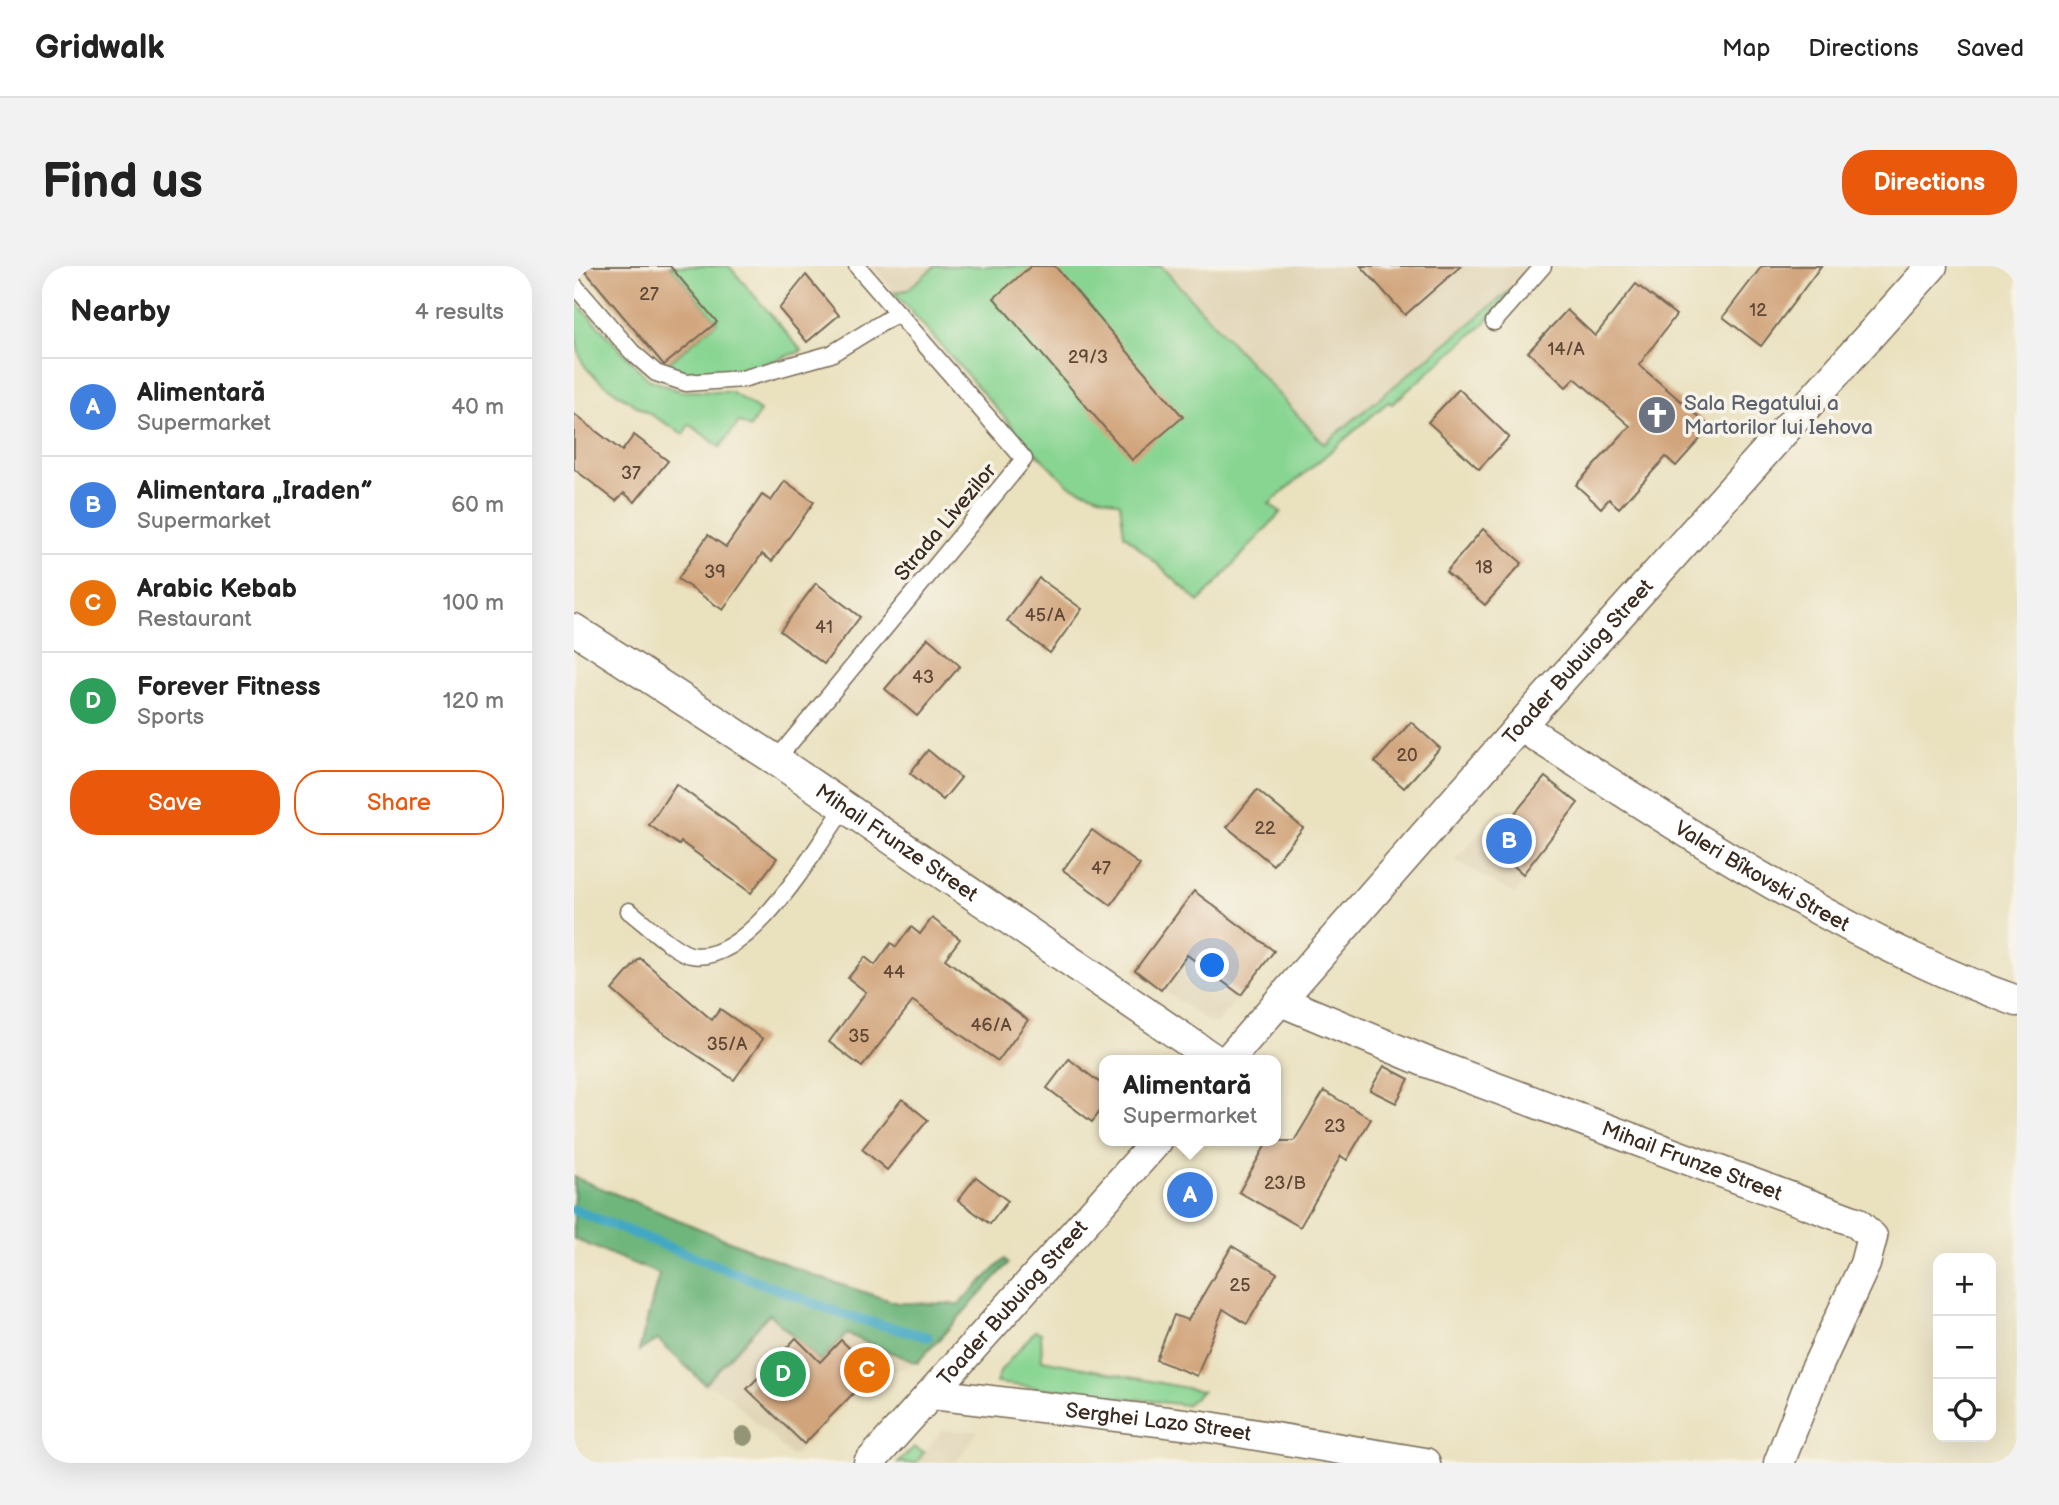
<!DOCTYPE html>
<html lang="en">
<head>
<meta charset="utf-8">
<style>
  body { margin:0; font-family:"Balsamiq Sans",sans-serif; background:#f2f2f2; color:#222 }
  .controls { position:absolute; right:21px; bottom:21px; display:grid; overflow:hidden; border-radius:14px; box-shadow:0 7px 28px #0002 }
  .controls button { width:63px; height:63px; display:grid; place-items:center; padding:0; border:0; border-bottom:2px solid #e0e0e0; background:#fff; color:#222; font:35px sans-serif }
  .you { position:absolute; left:639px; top:700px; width:24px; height:24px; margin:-18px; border:5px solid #fff; border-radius:50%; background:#1a73e8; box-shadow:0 0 0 10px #1a73e833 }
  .badge { display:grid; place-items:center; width:46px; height:46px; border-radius:50%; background:#ea580c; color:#fff; font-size:23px; font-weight:700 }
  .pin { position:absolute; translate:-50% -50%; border:4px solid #fff; box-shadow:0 2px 7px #0006 }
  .popup { position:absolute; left:525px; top:789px; width:182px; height:91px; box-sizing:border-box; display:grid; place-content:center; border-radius:14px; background:#fff; filter:drop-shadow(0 2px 5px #0005); font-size:23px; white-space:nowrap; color:#767676 }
  .popup b { font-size:26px; color:#222 }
  .popup::after { content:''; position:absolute; left:50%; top:100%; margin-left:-14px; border:14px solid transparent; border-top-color:#fff }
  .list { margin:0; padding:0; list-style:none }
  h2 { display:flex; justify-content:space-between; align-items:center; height:91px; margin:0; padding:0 28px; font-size:30px }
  h2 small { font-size:23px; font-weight:400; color:#767676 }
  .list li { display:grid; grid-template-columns:46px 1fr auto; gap:21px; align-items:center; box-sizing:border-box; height:98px; padding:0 28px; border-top:2px solid #e0e0e0 }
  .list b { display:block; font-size:26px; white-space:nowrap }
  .list p { margin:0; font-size:23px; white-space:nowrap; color:#767676 }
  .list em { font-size:23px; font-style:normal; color:#767676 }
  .actions { display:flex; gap:14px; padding:21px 28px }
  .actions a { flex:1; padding:16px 0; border:2px solid #ea580c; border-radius:28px; text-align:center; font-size:24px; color:#ea580c }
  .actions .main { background:#ea580c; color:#fff }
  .icon { flex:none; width:38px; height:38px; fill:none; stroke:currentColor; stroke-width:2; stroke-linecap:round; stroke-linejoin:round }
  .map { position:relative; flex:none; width:1443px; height:1197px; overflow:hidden; border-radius:28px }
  header { display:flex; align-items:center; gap:42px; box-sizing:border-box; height:98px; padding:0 35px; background:#fff; border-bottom:2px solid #e0e0e0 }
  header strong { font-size:33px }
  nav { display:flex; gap:38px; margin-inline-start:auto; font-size:24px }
  .intro { display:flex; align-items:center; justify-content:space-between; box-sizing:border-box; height:168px; padding:0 42px }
  h1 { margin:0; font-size:49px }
  .button { padding:18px 32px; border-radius:28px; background:#ea580c; color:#fff; font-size:24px; font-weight:700 }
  main { display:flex; gap:42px; padding:0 42px }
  aside { flex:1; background:#fff; border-radius:28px; box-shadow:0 7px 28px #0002 }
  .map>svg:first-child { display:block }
</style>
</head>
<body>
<header>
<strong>Gridwalk</strong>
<nav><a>Map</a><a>Directions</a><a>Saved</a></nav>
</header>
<div class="intro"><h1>Find us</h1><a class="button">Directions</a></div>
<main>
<aside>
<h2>Nearby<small>4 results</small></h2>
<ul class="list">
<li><span class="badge" style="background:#3f7fe0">A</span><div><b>Alimentară</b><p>Supermarket</p></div><em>40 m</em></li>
<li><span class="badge" style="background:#3f7fe0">B</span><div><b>Alimentara „Iraden”</b><p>Supermarket</p></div><em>60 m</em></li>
<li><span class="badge" style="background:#e8710a">C</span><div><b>Arabic Kebab</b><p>Restaurant</p></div><em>100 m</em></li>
<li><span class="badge" style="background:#2e9e5b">D</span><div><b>Forever Fitness</b><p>Sports</p></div><em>120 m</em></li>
</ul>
<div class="actions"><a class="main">Save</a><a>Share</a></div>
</aside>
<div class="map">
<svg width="1443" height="1197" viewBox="0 0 1443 1197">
  <rect width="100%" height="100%" fill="#f7f3e8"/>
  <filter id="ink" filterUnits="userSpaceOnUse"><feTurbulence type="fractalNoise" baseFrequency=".0143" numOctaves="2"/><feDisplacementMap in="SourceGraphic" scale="14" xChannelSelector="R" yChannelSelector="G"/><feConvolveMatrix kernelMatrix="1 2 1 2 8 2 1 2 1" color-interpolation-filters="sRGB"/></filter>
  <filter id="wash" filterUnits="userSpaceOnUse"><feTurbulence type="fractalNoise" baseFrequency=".00686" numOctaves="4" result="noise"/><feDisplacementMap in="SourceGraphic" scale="28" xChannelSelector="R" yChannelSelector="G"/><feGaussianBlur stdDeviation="1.57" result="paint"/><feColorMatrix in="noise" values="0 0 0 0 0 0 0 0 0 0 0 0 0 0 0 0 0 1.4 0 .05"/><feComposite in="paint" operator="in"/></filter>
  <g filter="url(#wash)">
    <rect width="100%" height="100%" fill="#eae1bf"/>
    <!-- built -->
    <g fill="#e0d3b4">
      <polygon points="298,0 361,0 333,24 320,26"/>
      <polygon points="587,0 953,0 945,17 750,179"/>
      <polygon points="927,542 975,583 941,628 881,595"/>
      <polygon points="620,625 700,685 644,757 634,756 561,704"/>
      <polygon points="196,1047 246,1095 273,1068 343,1097 282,1120 279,1128 218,1191 152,1128 131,1118"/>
      <polygon points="368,1164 404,1165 382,1197 342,1197"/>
    </g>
    <!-- green -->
    <g fill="#88d592" stroke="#628058" stroke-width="2">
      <polygon points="96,0 155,0 228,85 170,105 113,105 91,100 143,56"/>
      <polygon points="361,0 587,0 750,178 945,17 911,57 818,138 814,136 695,238 707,246 625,336 550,268 546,237 496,220 460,185 320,26 333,24"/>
      <path d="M0,34L74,113L106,125L157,126L186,145L176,162L165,156L146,181L115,158L110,168C85,153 25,120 10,99C0,81 0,54 0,34Z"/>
      <polygon points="461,1065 467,1067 468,1094 628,1125 612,1139 422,1117 427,1104"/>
      <polygon points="340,1181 350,1186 342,1197 324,1197"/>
    </g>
    <!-- forest -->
    <polygon fill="#6eb67c" stroke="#54704d" stroke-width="2" points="0,911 241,1010 323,1037 385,1038 431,993 434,998 343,1097 273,1068 246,1095 195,1048 131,1118 84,1074 65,1085 85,1008 0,973"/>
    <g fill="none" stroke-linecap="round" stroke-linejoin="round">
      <!-- stream -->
      <polyline stroke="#43a8c3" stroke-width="10" points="0,944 270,1049 354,1071"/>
    </g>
    <g id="blocks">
      <!-- building -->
      <g fill="#d1a47c">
        <polygon points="7,0 96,0 143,56 90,99"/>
        <polygon points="457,0 481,0 609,151 558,194 420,32"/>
        <polygon points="787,0 887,0 831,49"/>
        <polygon points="1188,0 1247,0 1187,80 1149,51"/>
        <polygon points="232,9 265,49 233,76 205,43"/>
        <polygon points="1062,18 1102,49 1065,99 1137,161 1102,200 1092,191 1045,242 1035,233 1027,242 1002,219 1056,160 1001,112 992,121 954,86 993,44 1021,70"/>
        <polygon points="885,123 935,171 905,203 854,156"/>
        <polygon points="0,148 48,185 60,169 94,195 61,236 50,227 42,235 0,203"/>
        <polygon points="211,215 240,236 198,295 188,288 149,344 104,313 134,269 152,281 188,229 197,235"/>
        <polygon points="909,263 948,297 911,339 872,306"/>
        <polygon points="465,312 508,343 476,387 433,355"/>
        <polygon points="242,317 286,351 250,398 206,365"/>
        <polygon points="354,372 386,400 343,450 311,423"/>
        <polygon points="837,456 866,482 830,522 801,496"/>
        <polygon points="354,484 387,512 369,534 336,507"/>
        <polygon points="971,511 1004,537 949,608 915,578"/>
        <polygon points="102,518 203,592 177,627 107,576 105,579 75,559"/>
        <polygon points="683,524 729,562 699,599 653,561"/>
        <polygon points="518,564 566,599 537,639 489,604"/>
        <polygon points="620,625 700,685 667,729 613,689 587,724 561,704"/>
        <polygon points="358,652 386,673 371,693 454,754 424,795 339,735 288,801 255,776 292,726 274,712 291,691 301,699 317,677 322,681 337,661 346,668"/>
        <polygon points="66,692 138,754 146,743 189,773 160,814 78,759 38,724"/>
        <polygon points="495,793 530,820 530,840 518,856 473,822"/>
        <polygon points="810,800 835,813 822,837 796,824"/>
        <polygon points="750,825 797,853 773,894 767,890 726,961 665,926 694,875 720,875"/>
        <polygon points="328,833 354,854 313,904 288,883"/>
        <polygon points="402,911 434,935 416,958 384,934"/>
        <polygon points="658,980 703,1007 673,1058 649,1043 623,1110 582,1094 600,1049 614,1054"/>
        <polygon points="222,1072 246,1096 267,1074 300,1106 230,1178 173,1123"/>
      </g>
    </g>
  </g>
  <g filter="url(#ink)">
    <use href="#blocks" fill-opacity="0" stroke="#786a56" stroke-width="2"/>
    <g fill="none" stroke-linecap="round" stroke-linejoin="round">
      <!-- lane casing -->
      <g stroke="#786a56" stroke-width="19">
        <g id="lane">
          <polyline points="0,19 58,86 82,107 112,117 168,113 257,88 324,47"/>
          <polyline points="920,56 969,0"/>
          <polyline points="202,494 450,193 283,0"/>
          <path d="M55,645C70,656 101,686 117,689C176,700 241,582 271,541"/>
        </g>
      </g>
      <!-- street casing -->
      <g stroke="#786a56" stroke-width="33">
        <g id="street">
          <path id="s1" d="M0,363L202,494L641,794"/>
          <path id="s2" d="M946,460C1101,558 1270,674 1443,735"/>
          <path id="s3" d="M707,735L850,795L1282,956L1298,971L1291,998L1238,1112L1205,1197"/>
          <path id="s4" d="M654,794L946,460L1358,0"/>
          <path id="s5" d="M358,1128L635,1161L851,1197"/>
          <path id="s6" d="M295,1197L583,875"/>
        </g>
      </g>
      <!-- lane -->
      <use href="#lane" stroke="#fff" stroke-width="16"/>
      <!-- street -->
      <use href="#street" stroke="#fff" stroke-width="30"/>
    </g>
    <!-- trees -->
    <circle fill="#949476" cx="170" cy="1170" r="10"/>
  </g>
  <!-- icons -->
  <defs>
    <g id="church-disc" transform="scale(2.0125)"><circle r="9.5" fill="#6b7280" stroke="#f7f3e8"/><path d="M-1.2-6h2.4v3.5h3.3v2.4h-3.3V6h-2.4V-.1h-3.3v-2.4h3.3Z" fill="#fff"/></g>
  </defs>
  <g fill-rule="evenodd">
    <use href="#church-disc" x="1083" y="149"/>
  </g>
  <g text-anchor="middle" stroke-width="7" stroke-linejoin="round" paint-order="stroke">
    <!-- number labels -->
    <g font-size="18" fill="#604836">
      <text x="75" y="34">27</text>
      <text x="1184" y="50">12</text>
      <text x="992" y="89">14/A</text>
      <text x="514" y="97">29/3</text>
      <text x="57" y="213">37</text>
      <text x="910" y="307">18</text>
      <text x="141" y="312">39</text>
      <text x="471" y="355">45/A</text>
      <text x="250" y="367">41</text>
      <text x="349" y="417">43</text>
      <text x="833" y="495">20</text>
      <text x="691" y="568">22</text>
      <text x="527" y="608">47</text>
      <text x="320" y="712">44</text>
      <text x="417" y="765">46/A</text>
      <text x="285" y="776">35</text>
      <text x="153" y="784">35/A</text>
      <text x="761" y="866">23</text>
      <text x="711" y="923">23/B</text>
      <text x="666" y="1025">25</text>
    </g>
    <!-- worship labels -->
    <g font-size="21" fill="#5b616d" stroke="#f7f3e8" text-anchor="start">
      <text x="1110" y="144">Sala Regatului a<tspan x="1110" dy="24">Martorilor lui Iehova</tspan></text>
    </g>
    <!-- street labels -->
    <g font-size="21" fill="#3b2a1e" stroke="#f7f3e8">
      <text transform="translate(371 256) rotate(-50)" y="7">Strada Livezilor</text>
      <text dy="7" stroke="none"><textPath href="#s4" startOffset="530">Toader Bubuiog Street</textPath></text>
      <text dy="7" stroke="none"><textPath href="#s1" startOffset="387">Mihail Frunze Street</textPath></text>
      <text dy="7" stroke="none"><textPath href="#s2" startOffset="285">Valeri Bîkovski Street</textPath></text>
      <text dy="7" stroke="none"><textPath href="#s3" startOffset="441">Mihail Frunze Street</textPath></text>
      <text dy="7" stroke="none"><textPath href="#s6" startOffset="215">Toader Bubuiog Street</textPath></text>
      <text dy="7" stroke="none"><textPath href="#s5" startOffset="228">Serghei Lazo Street</textPath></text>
    </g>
  </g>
</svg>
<div class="controls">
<button>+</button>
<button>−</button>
<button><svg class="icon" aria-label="locate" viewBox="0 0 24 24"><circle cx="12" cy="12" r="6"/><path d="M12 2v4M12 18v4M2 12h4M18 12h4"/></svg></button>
</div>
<div class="you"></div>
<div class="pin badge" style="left:616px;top:929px;background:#3f7fe0">A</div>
<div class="popup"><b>Alimentară</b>Supermarket</div>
<div class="pin badge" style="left:935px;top:575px;background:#3f7fe0">B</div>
<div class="pin badge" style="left:293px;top:1104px;background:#e8710a">C</div>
<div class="pin badge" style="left:209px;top:1108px;background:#2e9e5b">D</div>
</div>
</main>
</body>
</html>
